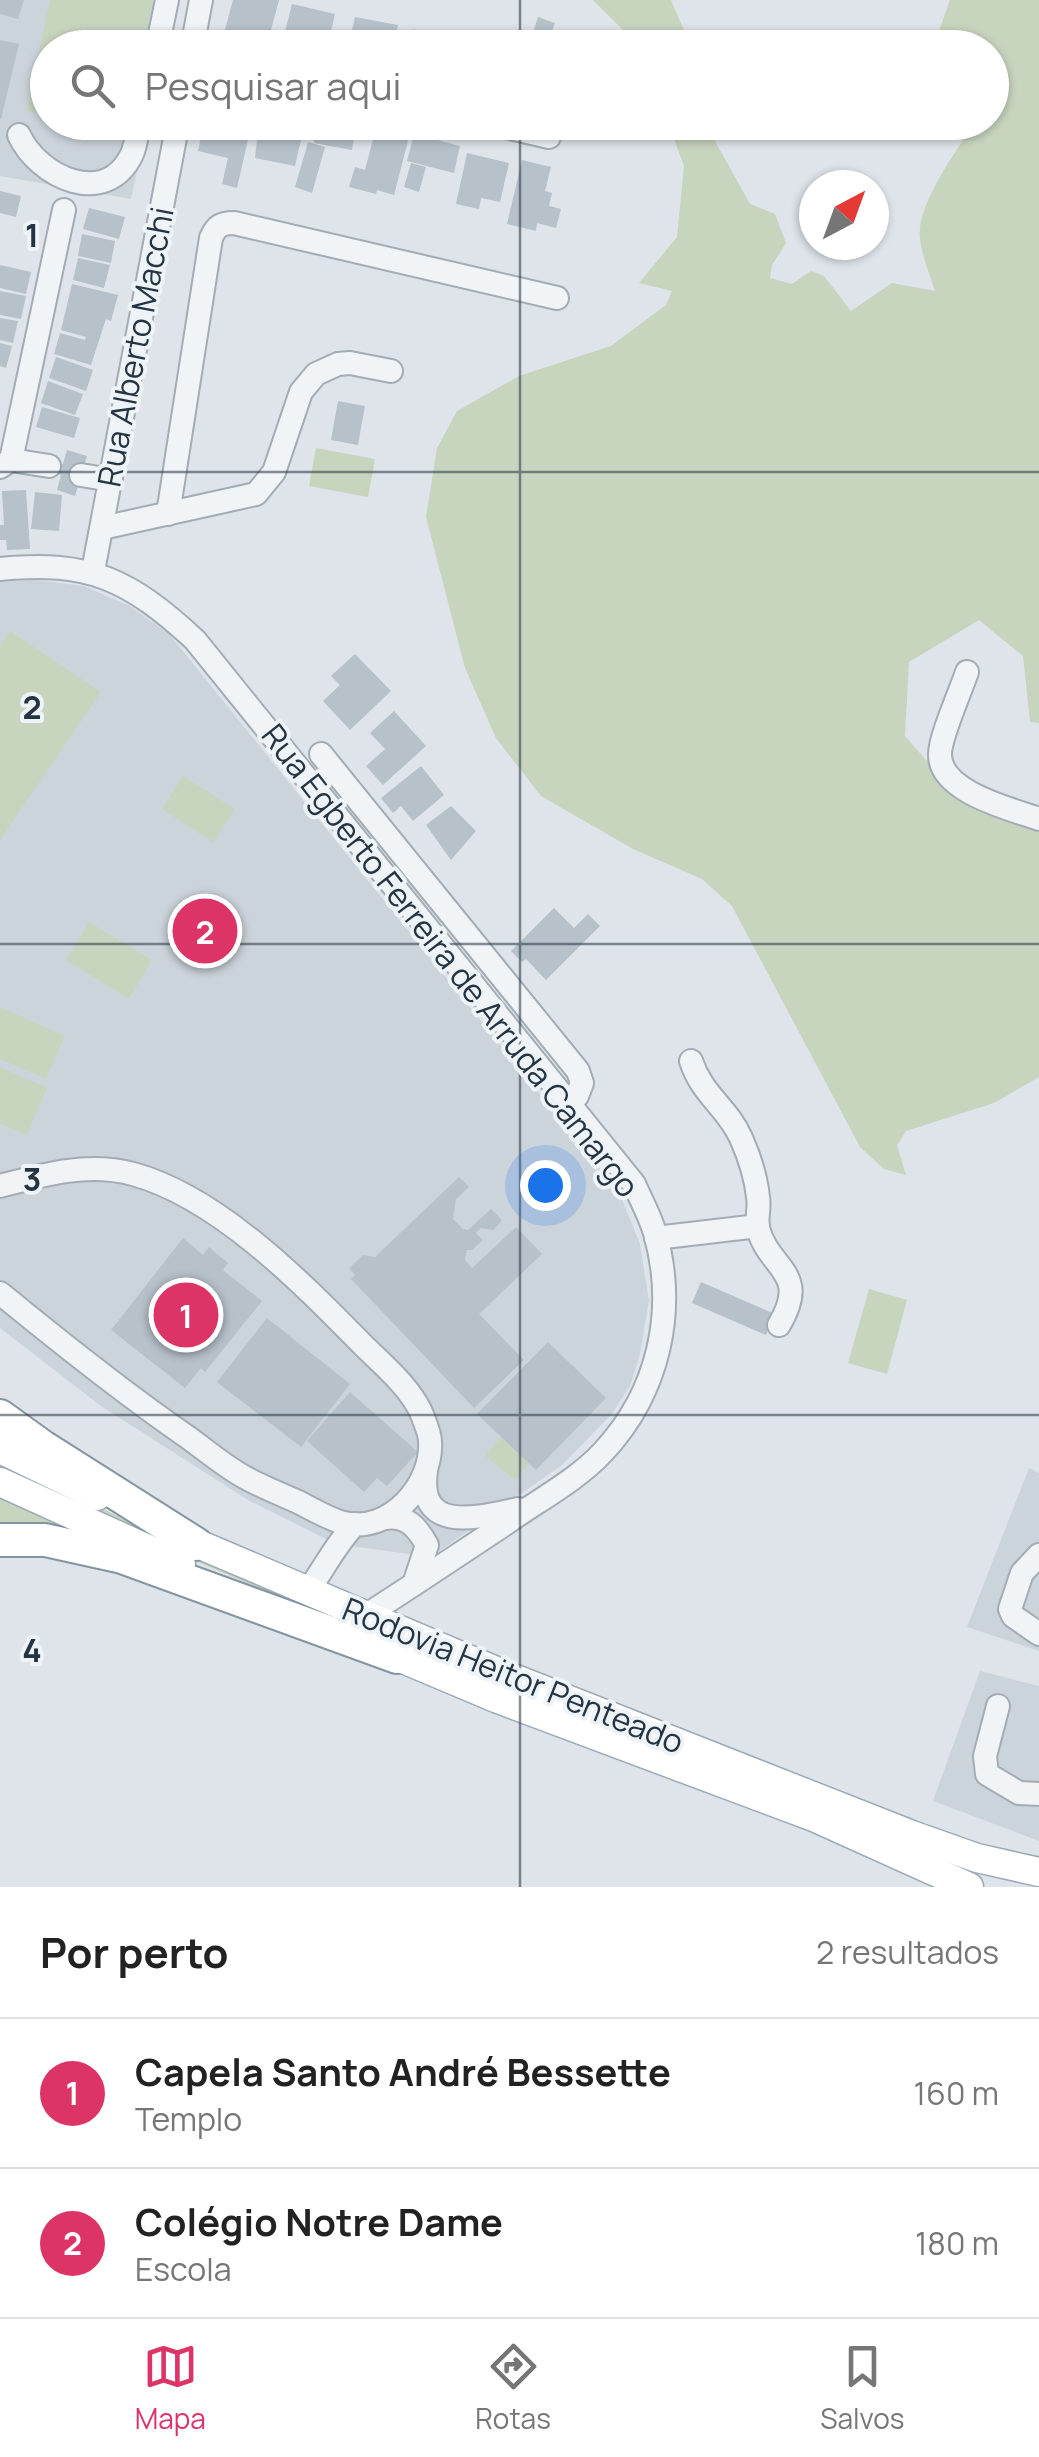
<!DOCTYPE html>
<html lang="pt">
<head>
<meta charset="utf-8">
<style>
  body { margin:0; font-family:Manrope,sans-serif; background:#f6f6f6; color:#222 }
  .compass { position:absolute; left:799px; top:170px; width:90px; height:90px; border-radius:50%; background:#fff; box-shadow:0 2px 8px #0004; rotate:41deg }
  .you { position:absolute; left:545px; top:1185px; width:35px; height:35px; margin:-25px; border:8px solid #fff; border-radius:50%; background:#1a73e8; box-shadow:0 0 0 15px #1a73e833 }
  .badge { display:grid; place-items:center; width:65px; height:65px; border-radius:50%; background:#dd3468; color:#fff; font-size:32px; font-weight:700 }
  .pin { position:absolute; translate:-50% -50%; border:5px solid #fff; box-shadow:0 2px 10px #0006 }
  .list { margin:0; padding:0; list-style:none }
  h2 { display:flex; justify-content:space-between; align-items:center; height:130px; margin:0; padding:0 40px; font-size:42px }
  h2 small { font-size:32px; font-weight:400; color:#767676 }
  .list li { display:grid; grid-template-columns:65px 1fr auto; gap:30px; align-items:center; box-sizing:border-box; height:150px; padding:0 40px; border-top:2px solid #e0e0e0 }
  .list b { display:block; font-size:38px; white-space:nowrap }
  .list p { margin:0; font-size:32px; white-space:nowrap; color:#767676 }
  .list em { font-size:32px; font-style:normal; color:#767676 }
  .icon { flex:none; width:55px; height:55px; fill:none; stroke:currentColor; stroke-width:2; stroke-linecap:round; stroke-linejoin:round }
  .map { position:relative; flex:none; width:1039px; height:1887px; overflow:hidden }
  .search { position:absolute; background:#fff; box-shadow:0 2px 8px #0004; left:30px; right:30px; top:30px; height:110px; display:flex; align-items:center; gap:25px; box-sizing:border-box; padding:0 35px; border-radius:55px; color:#767676; font-size:38px }
  .sheet { height:430px; background:#fff }
  nav { display:flex; justify-content:space-around; align-items:center; box-sizing:border-box; height:140px; border-top:2px solid #e0e0e0; background:#fff; font-size:28px; color:#767676 }
  nav a { display:grid; justify-items:center; gap:5px }
  nav .on { color:#dd3468 }
  .map>svg:first-child { display:block }
</style>
</head>
<body>
<div class="map">
<svg width="1039" height="1887" viewBox="0 0 1039 1887">
  <rect width="100%" height="100%" fill="#dee4e9"/>
  <!-- built -->
  <g fill="#ccd4db">
    <polygon points="0,0 173,0 163,47 48,48 48,122 147,123 131,199 0,176"/>
    <polygon points="36,580 84,586 130,606 170,635 619,1192 640,1244 649,1301 640,1354 630,1386 611,1415 562,1465 431,1557 336,1544 248,1500 101,1406 0,1328 0,582"/>
    <polygon points="1029,1468 1039,1473 1039,1651 967,1627"/>
    <polygon points="980,1671 1039,1686 1039,1841 933,1801"/>
  </g>
  <!-- green -->
  <g fill="#c7d4be">
    <polygon points="50,0 153,0 143,47 48,48 47,115 27,111"/>
    <polygon points="593,0 671,0 691,47 633,47 627,34"/>
    <path d="M950,0H1039V723L1030,722L1023,656L979,620L909,662L905,736L938,774L1039,830V1077L994,1103L906,1131L897,1145L906,1175L884,1169L860,1147L732,906L702,879L633,849L541,796L496,738L465,668L426,517L437,448L457,411L519,376L611,346L666,305L672,291L639,283L677,237L684,166L668,123H705L750,204L775,214L786,243L772,265L770,278L792,284L811,271L824,276L851,311L892,283L935,291C929,272 918,248 920,228C923,198 955,152 972,127L970,123L992,122V48L943,47L939,31Z"/>
    <polygon points="316,448 375,459 368,497 309,486"/>
    <polygon points="10,631 101,692 0,840 0,646"/>
    <polygon points="183,776 235,809 213,842 162,809"/>
    <polygon points="89,922 152,960 129,999 66,960"/>
    <polygon points="0,1007 65,1036 46,1079 0,1059"/>
    <polygon points="0,1067 47,1088 27,1135 0,1124"/>
    <polygon points="869,1289 907,1300 887,1374 848,1363"/>
    <polygon points="553,1376 582,1401 515,1480 485,1456"/>
    <polygon points="0,1458 152,1533 323,1609 321,1615 205,1565 0,1467"/>
    <polygon points="0,1496 75,1530 0,1531"/>
  </g>
  <!-- building -->
  <g fill="#b7c1ca">
    <polygon points="0,0 24,0 18,19 0,14"/>
    <polygon points="233,0 279,0 267,45 225,30"/>
    <polygon points="292,4 335,14 327,48 281,48"/>
    <polygon points="355,17 398,25 393,48 348,48"/>
    <polygon points="538,17 555,23 546,48 528,48"/>
    <polygon points="413,29 461,41 459,48 408,48"/>
    <polygon points="0,40 19,44 1,119 0,119"/>
    <polygon points="204,122 252,122 237,188 222,184 228,158 198,151"/>
    <polygon points="259,122 305,122 295,166 255,158"/>
    <polygon points="317,122 356,124 352,150 314,143"/>
    <polygon points="376,128 409,137 394,195 377,190 376,194 349,187 355,167 365,170"/>
    <polygon points="414,134 460,146 454,173 407,161"/>
    <polygon points="308,142 325,147 312,193 295,187"/>
    <polygon points="467,153 509,163 500,202 481,198 479,209 456,204"/>
    <polygon points="522,160 551,167 545,191 552,193 549,206 561,209 556,228 537,223 536,231 507,224"/>
    <polygon points="411,163 426,167 419,192 404,187"/>
    <polygon points="0,191 21,196 16,217 0,213"/>
    <polygon points="89,208 125,217 119,239 83,229"/>
    <polygon points="82,234 115,241 111,263 78,256"/>
    <polygon points="78,258 110,265 104,288 73,280"/>
    <polygon points="0,265 31,272 26,294 0,288"/>
    <polygon points="72,284 118,295 111,321 106,319 91,365 54,354 60,333 85,340 86,337 61,330"/>
    <polygon points="0,291 26,296 21,319 0,315"/>
    <polygon points="0,318 18,321 13,343 0,340"/>
    <polygon points="0,343 12,346 6,368 0,366"/>
    <polygon points="56,357 93,370 86,391 49,378"/>
    <polygon points="48,381 83,394 75,415 41,403"/>
    <polygon points="338,401 365,406 358,445 331,440"/>
    <polygon points="42,407 80,418 74,438 36,427"/>
    <polygon points="67,450 87,456 75,496 57,490 61,475 47,472 51,461 63,464"/>
    <polygon points="26,490 30,549 7,550 6,540 0,540 0,525 4,525 2,491"/>
    <polygon points="35,492 62,495 59,531 31,529"/>
    <polygon points="355,654 391,691 350,730 323,701 340,685 331,676"/>
    <polygon points="394,711 426,746 383,785 366,766 385,749 370,733"/>
    <polygon points="421,766 444,795 413,821 401,806 393,813 381,798"/>
    <polygon points="451,806 476,831 451,860 426,825"/>
    <polygon points="554,908 574,928 588,914 600,926 546,980 526,959 522,962 511,951"/>
    <polygon points="459,1177 469,1187 456,1199 453,1219 463,1229 468,1230 491,1209 502,1220 494,1230 481,1228 476,1233 483,1240 472,1250 467,1250 465,1260 472,1268 516,1227 542,1254 479,1314 524,1360 474,1408 351,1279 355,1275 349,1268 363,1255 375,1257"/>
    <polygon points="183,1238 203,1255 209,1247 228,1263 223,1270 262,1301 205,1372 201,1368 185,1388 111,1330"/>
    <polygon points="701,1282 775,1314 766,1335 692,1303"/>
    <polygon points="267,1318 350,1384 301,1447 217,1382"/>
    <polygon points="548,1342 606,1398 536,1470 477,1414"/>
    <polygon points="350,1392 418,1452 387,1486 377,1478 364,1492 307,1441"/>
  </g>
  <g fill="none" stroke-linecap="round" stroke-linejoin="round">
    <!-- minor casing -->
    <g stroke="#a3acb4" stroke-width="26">
      <g id="minor">
        <polyline points="157,48 167,0"/>
        <polyline points="192,48 201,0"/>
        <polyline points="484,122 549,137"/>
        <path d="M19,135C38,177 106,209 132,154C136,145 137,132 140,122"/>
        <polyline points="11,460 64,210"/>
        <polyline points="0,467 11,460 49,466"/>
        <polyline points="81,475 111,480"/>
        <path d="M168,514L211,238C216,226 221,223 234,223L557,298"/>
        <polyline points="102,528 256,494 274,472 301,392 316,374 338,364 350,363 391,371"/>
        <path d="M0,569C90,560 130,580 195,640L634,1184C641,1200 650,1216 655,1233C677,1311 659,1392 603,1452C576,1481 537,1501 505,1524C458,1555 412,1586 365,1616"/>
        <polyline points="93,571 178,122"/>
        <path d="M967,672C961,690 940,737 940,754C939,792 1011,809 1039,819"/>
        <polyline points="321,754 578,1071 582,1083 577,1096 569,1104"/>
        <path d="M691,1061C702,1095 728,1108 741,1138C749,1156 756,1178 758,1197C760,1207 756,1219 758,1228C768,1269 811,1272 779,1325"/>
        <path d="M0,1186C45,1174 88,1162 133,1174C218,1197 302,1283 362,1344C383,1365 408,1385 421,1412C424,1420 430,1433 430,1441C433,1485 389,1534 344,1523C328,1519 311,1508 296,1501C280,1494 263,1487 248,1479C226,1468 206,1450 186,1436C121,1391 61,1343 0,1293"/>
        <polyline points="656,1238 758,1226"/>
        <path d="M426,1471C417,1535 480,1517 518,1509"/>
        <path d="M385,1518C407,1515 417,1527 427,1545L414,1584"/>
        <polyline points="1039,1555 1022,1573 1010,1609 1013,1616 1039,1634"/>
        <path d="M307,1592C324,1569 335,1545 355,1524"/>
        <polyline points="998,1706 985,1756 987,1774 1019,1793 1039,1794"/>
      </g>
    </g>
    <!-- major casing -->
    <g stroke="#9caab6" stroke-width="31">
      <g id="major">
        <polyline points="0,1449 97,1496"/>
        <polyline points="0,1482 181,1564"/>
        <polyline points="177,1535 508,1676 912,1835 977,1858 1039,1872"/>
        <polyline points="377,1648 498,1699 816,1818 969,1887"/>
      </g>
    </g>
    <!-- highway casing -->
    <g stroke="#8494a1" stroke-width="36">
      <g id="highway">
        <polyline points="0,1416 43,1447 196,1544"/>
        <polyline points="0,1540 45,1540 122,1557 397,1657"/>
      </g>
    </g>
    <!-- minor -->
    <use href="#minor" stroke="#f1f4f7" stroke-width="22"/>
    <!-- major -->
    <use href="#major" stroke="#fff" stroke-width="28"/>
    <!-- highway -->
    <use href="#highway" stroke="#fff" stroke-width="32"/>
  </g>
  <!-- grid -->
  <path fill="none" stroke="#253442" stroke-width="2.5" stroke-opacity="0.55" d="M520,0V48M520,122V1887M0,472H1039M0,944H1039M0,1415H1039"/>
  <g text-anchor="middle" stroke-width="8" stroke-linejoin="round" paint-order="stroke">
    <!-- street labels -->
    <g font-size="32" fill="#253442" stroke="#edf3f7">
      <text transform="translate(136 347) rotate(-79)" y="11">Rua Alberto Macchi</text>
      <text transform="translate(450 961) rotate(52)" y="11">Rua Egberto Ferreira de Arruda Camargo</text>
      <text transform="translate(513 1676) rotate(22)" y="11">Rodovia Heitor Penteado</text>
    </g>
  </g>
  <g font-size="32" text-anchor="middle" font-weight="bold" fill="#253442" stroke="#edf3f7" stroke-width="8" stroke-linejoin="round" paint-order="stroke">
    <text x="32" y="247">1</text>
    <text x="32" y="719">2</text>
    <text x="32" y="1191">3</text>
    <text x="32" y="1662">4</text>
  </g>
</svg>
<svg class="compass" viewBox="-18 -18 36 36"><path d="M0-13l5 13h-10z" fill="#e53935"/><path d="M0 13l5-13h-10z" fill="#767676"/></svg>
<div class="you"></div>
<div class="pin badge" style="left:186px;top:1315px">1</div>
<div class="pin badge" style="left:205px;top:931px">2</div>
<div class="search"><svg class="icon" aria-label="search" viewBox="0 0 24 24"><circle cx="10" cy="10" r="6"/><path d="M15 15l6 6"/></svg>Pesquisar aqui</div>
</div>
<section class="sheet">
<h2>Por perto<small>2 resultados</small></h2>
<ul class="list">
<li><span class="badge">1</span><div><b>Capela Santo André Bessette</b><p>Templo</p></div><em>160 m</em></li>
<li><span class="badge">2</span><div><b>Colégio Notre Dame</b><p>Escola</p></div><em>180 m</em></li>
</ul>
</section>
<nav>
<a class="on"><svg class="icon" aria-label="map" viewBox="0 0 24 24"><path d="M3 6l6-2 6 2 6-2v14l-6 2-6-2-6 2zM9 4v14M15 6v14"/></svg>Mapa</a>
<a><svg class="icon" aria-label="directions" viewBox="0 0 24 24"><path d="M12 3l9 9-9 9-9-9zM9 14v-3h6M13 9l2 2-2 2"/></svg>Rotas</a>
<a><svg class="icon" aria-label="saved" viewBox="0 0 24 24"><path d="M7 4h10v16l-5-4-5 4z"/></svg>Salvos</a>
</nav>
</body>
</html>
